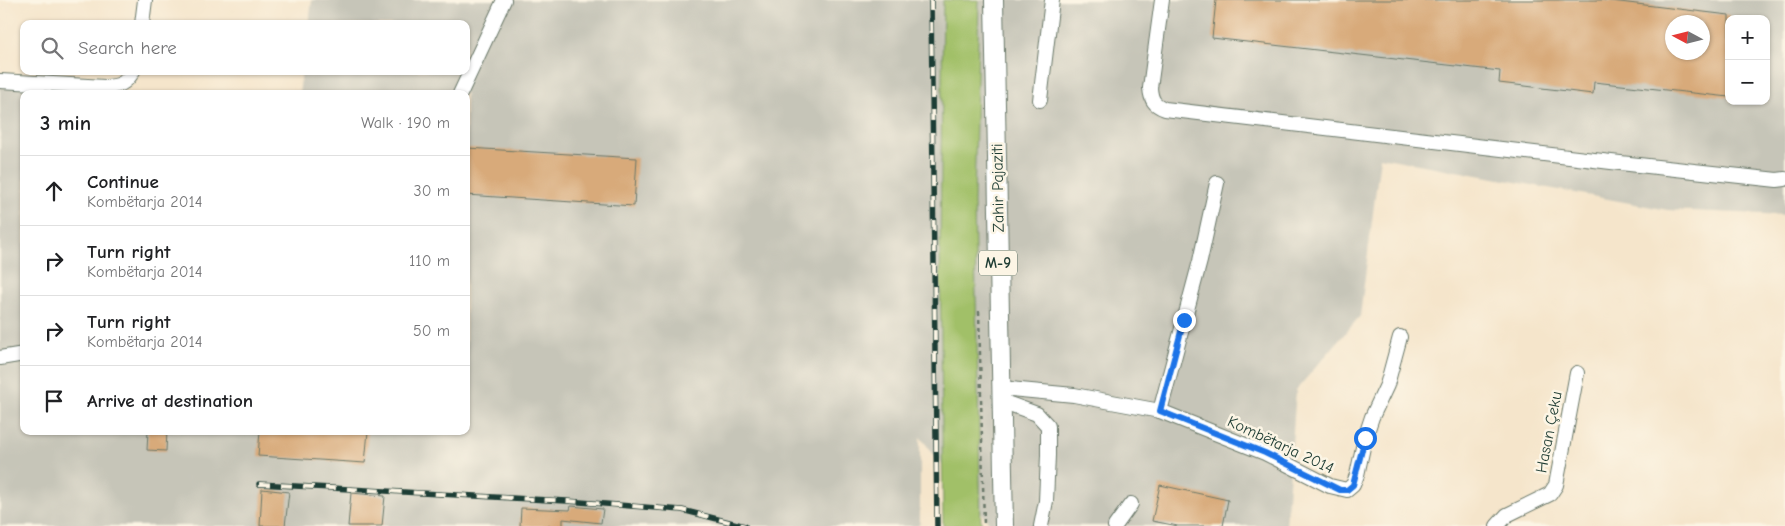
<!DOCTYPE html>
<html lang="en">
<head>
<meta charset="utf-8">
<style>
  body { margin:0; font-family:"Comic Neue",sans-serif; background:#f2f2f2; color:#202124 }
  .controls { position:absolute; right:15px; top:15px; display:grid; overflow:hidden; border-radius:10px; box-shadow:0 1px 4px #0004 }
  .controls button { width:45px; height:45px; display:grid; place-items:center; padding:0; border:0; border-bottom:1px solid #e0e0e0; background:#fff; color:#202124; font:25px sans-serif }
  .compass { position:absolute; left:1665px; top:15px; width:45px; height:45px; border-radius:50%; background:#fff; box-shadow:0 1px 4px #0004; rotate:277deg }
  .stop { position:absolute; width:15px; height:15px; margin:-11px; border:4px solid #1a73e8; border-radius:50%; background:#fff }
  .stop.end { background:#1a73e8; border-color:#fff; box-shadow:0 1px 5px #0008 }
  .list { margin:0; padding:0; list-style:none }
  h2 { display:flex; justify-content:space-between; align-items:center; height:65px; margin:0; padding:0 20px; font-size:21px }
  h2 small { font-size:16px; font-weight:400; color:#757577 }
  .list li { display:grid; grid-template-columns:32px 1fr auto; gap:15px; align-items:center; box-sizing:border-box; height:70px; padding:0 20px; border-top:1px solid #e0e0e0 }
  .list b { display:block; font-size:19px; white-space:nowrap }
  .list p { margin:0; font-size:16px; white-space:nowrap; color:#757577 }
  .list em { font-size:16px; font-style:normal; color:#757577 }
  .icon { flex:none; width:28px; height:28px; fill:none; stroke:currentColor; stroke-width:2; stroke-linecap:round; stroke-linejoin:round }
  .map { position:relative; flex:none; width:1785px; height:526px; overflow:hidden }
  .search { position:absolute; background:#fff; box-shadow:0 1px 4px #0004; left:20px; top:20px; width:450px; height:55px; display:flex; align-items:center; gap:12px; box-sizing:border-box; padding:0 18px; border-radius:10px; color:#757577; font-size:19px }
  .panel { position:absolute; background:#fff; box-shadow:0 1px 4px #0004; left:20px; top:90px; width:450px; height:345px; border-radius:10px }
  .map>svg:first-child { display:block }
</style>
</head>
<body>
<div class="map">
<svg width="1785" height="526" viewBox="0 0 1785 526">
  <rect width="100%" height="100%" fill="#fcf5e5"/>
  <filter id="ink" filterUnits="userSpaceOnUse"><feTurbulence type="fractalNoise" baseFrequency=".02" numOctaves="2"/><feDisplacementMap in="SourceGraphic" scale="10" xChannelSelector="R" yChannelSelector="G"/><feConvolveMatrix kernelMatrix="1 2 1 2 8 2 1 2 1" color-interpolation-filters="sRGB"/></filter>
  <filter id="wash" filterUnits="userSpaceOnUse"><feTurbulence type="fractalNoise" baseFrequency=".0096" numOctaves="4" result="noise"/><feDisplacementMap in="SourceGraphic" scale="20" xChannelSelector="R" yChannelSelector="G"/><feGaussianBlur stdDeviation="1.12" result="paint"/><feColorMatrix in="noise" values="0 0 0 0 0 0 0 0 0 0 0 0 0 0 0 0 0 1.4 0 .05"/><feComposite in="paint" operator="in"/></filter>
  <g filter="url(#wash)">
    <rect width="100%" height="100%" fill="#f5e5cb"/>
    <!-- industrial -->
    <path fill="#c6c5b8" fill-rule="evenodd" d="M312,0H1785V215L1668,210L1380,157L1360,316L1296,390L1286,526H992L920,437V523L918,526H0V83L67,94H24V431H466V94H299L302,71H466V24H309ZM1729,19H1766V101H1729ZM1672,22H1702V52H1672Z"/>
    <!-- green -->
    <polygon fill="#a1c068" stroke="#607e4e" points="943,0 979,0 974,202 981,526 943,526 940,247"/>
    <g id="blocks">
      <!-- building -->
      <g fill="#d8aa7a" fill-rule="evenodd">
        <path d="M1216,0H1603L1729,15V97L1594,82L1593,94L1499,83L1500,71L1212,38ZM1672,22H1702V52H1672Z"/>
        <polygon points="467,148 637,158 634,206 466,195"/>
        <polygon points="148,431 167,431 166,451 147,450"/>
        <polygon points="260,431 368,431 365,463 258,456"/>
        <polygon points="1160,485 1228,500 1223,526 1178,526 1152,521"/>
        <polygon points="262,489 289,492 285,526 260,526"/>
        <polygon points="351,493 385,496 382,526 348,526"/>
        <polygon points="571,506 603,509 601,523 563,519 563,526 520,526 521,508 570,510"/>
      </g>
    </g>
  </g>
  <g filter="url(#ink)">
    <use href="#blocks" fill-opacity="0" stroke="#6a7869" stroke-width="1"/>
    <g fill="none" stroke-linecap="round" stroke-linejoin="round">
      <!-- minor casing -->
      <g stroke="#6a7869" stroke-width="16">
        <g id="minor">
          <path d="M1162,0L1150,88C1151,100 1154,105 1165,109L1611,162L1777,180L1785,179"/>
          <polyline points="142,24 145,0"/>
          <path d="M0,81L105,87C119,86 126,84 133,71"/>
          <polyline points="460,94 504,0"/>
          <polyline points="1040,100 1052,0"/>
          <polyline points="0,358 24,354"/>
          <polyline points="1000,388 1074,395 1160,411 1200,261 1217,183"/>
          <polyline points="1001,401 1037,414 1048,426 1048,455 1046,501 1041,526"/>
          <polyline points="1160,411 1265,453 1330,486 1347,490 1353,485 1357,475 1365,438 1372,417 1387,385 1400,337"/>
          <polyline points="1115,526 1131,504"/>
          <polyline points="1497,526 1507,515 1550,494 1556,485 1577,373"/>
        </g>
      </g>
      <!-- major casing -->
      <g stroke="#6a7869" stroke-width="20">
        <polyline id="major" points="994,0 1004,526"/>
      </g>
      <!-- path -->
      <polyline stroke="#6a7869" stroke-width="2.5" stroke-dasharray="4 4" stroke-linecap="butt" points="979,311 984,526"/>
      <!-- minor -->
      <use href="#minor" stroke="#fff" stroke-width="14"/>
      <!-- major -->
      <use href="#major" stroke="#fff" stroke-width="18"/>
      <!-- rail casing -->
      <g stroke="#1f3d34" stroke-width="5.5">
        <g id="rail">
          <polyline points="931,0 937,526"/>
          <polyline points="259,484 567,501 682,510 745,526"/>
        </g>
      </g>
      <!-- rail -->
      <use href="#rail" stroke="#fcf5e5" stroke-width="4" stroke-dasharray="11" stroke-linecap="butt"/>
    </g>
  </g>
  <g fill="none" stroke-linecap="round" stroke-linejoin="round" filter="url(#ink)">
    <!-- route -->
    <polyline stroke="#1a73e8" stroke-width="6" points="1184,320 1160,411 1265,453 1340,490 1347,490 1353,485 1365,438"/>
  </g>
  <g text-anchor="middle" stroke-width="5" stroke-linejoin="round" paint-order="stroke">
    <!-- shield labels -->
    <rect fill="#fcf5e5" stroke="#617469" stroke-width="1" x="979" y="250.5" width="38" height="25" rx="4"/>
    <g font-size="15" font-weight="bold" fill="#1f3d34">
      <text x="998" y="268">M-9</text>
    </g>
    <!-- street labels -->
    <g font-size="16" fill="#1f3d34" stroke="#fcf5e5">
      <text transform="translate(997 188) rotate(-91)" y="6">Zahir Pajaziti</text>
      <text transform="translate(1548 432) rotate(-79)" y="6">Hasan Çeku</text>
      <text transform="translate(1281 444) rotate(25)" y="6">Kombëtarja 2014</text>
    </g>
  </g>
</svg>
<div class="controls">
<button>+</button>
<button>−</button>
</div>
<svg class="compass" viewBox="-18 -18 36 36"><path d="M0-13l5 13h-10z" fill="#e53935"/><path d="M0 13l5-13h-10z" fill="#757577"/></svg>
<div class="stop" style="left:1365px;top:438px"></div>
<div class="stop end" style="left:1184px;top:320px"></div>
<div class="search"><svg class="icon" aria-label="search" viewBox="0 0 24 24"><circle cx="10" cy="10" r="6"/><path d="M15 15l6 6"/></svg>Search here</div>
<section class="panel">
<h2>3 min<small>Walk · 190 m</small></h2>
<ul class="list">
<li><svg class="icon" aria-label="ahead" viewBox="0 0 24 24"><path d="M12 20V5M6 11l6-6 6 6"/></svg><div><b>Continue</b><p>Kombëtarja 2014</p></div><em>30 m</em></li>
<li><svg class="icon" aria-label="right" viewBox="0 0 24 24"><path d="M7 20v-9h11M14 6l5 5-5 5"/></svg><div><b>Turn right</b><p>Kombëtarja 2014</p></div><em>110 m</em></li>
<li><svg class="icon" aria-label="right" viewBox="0 0 24 24"><path d="M7 20v-9h11M14 6l5 5-5 5"/></svg><div><b>Turn right</b><p>Kombëtarja 2014</p></div><em>50 m</em></li>
<li><svg class="icon" aria-label="arrive" viewBox="0 0 24 24"><path d="M6 21V4h12l-3 4 3 4H6"/></svg><div><b>Arrive at destination</b></div></li>
</ul>
</section>
</div>
</body>
</html>
